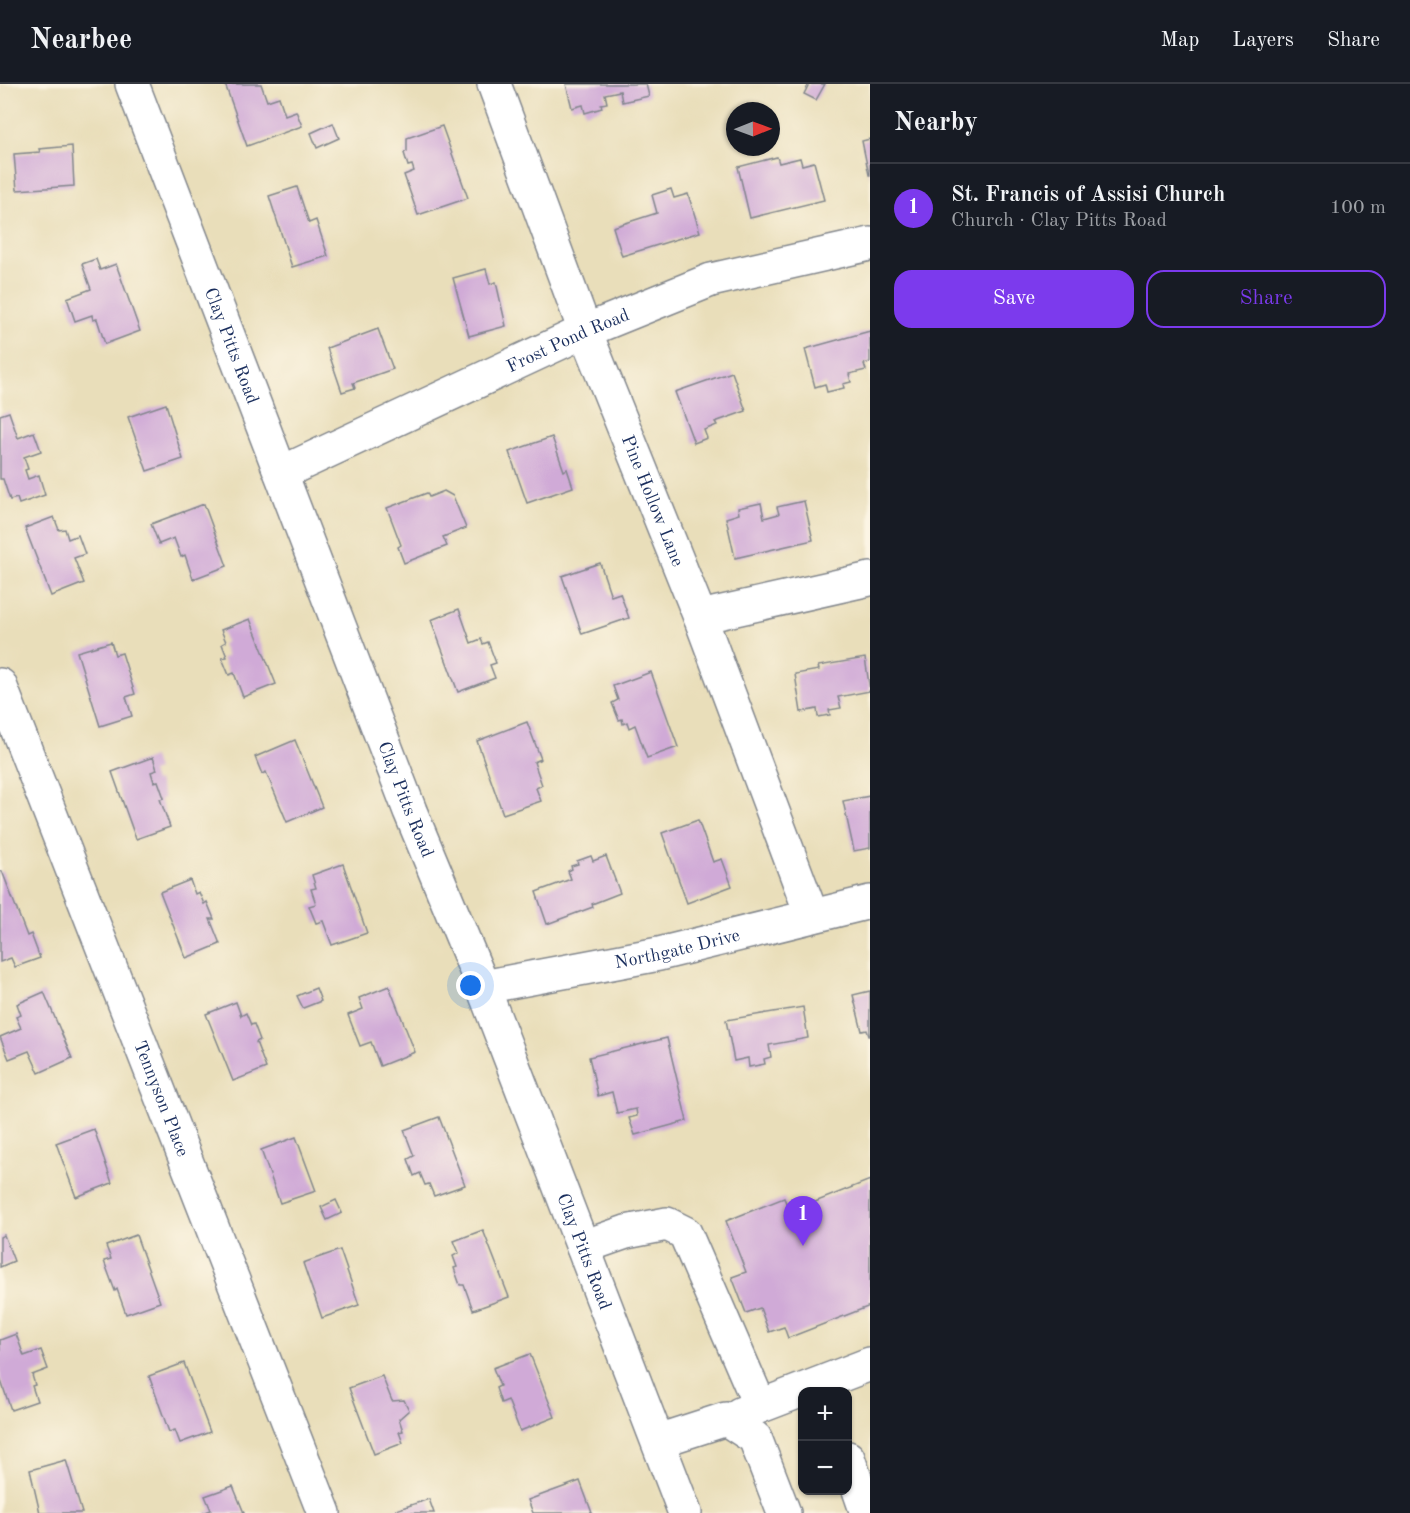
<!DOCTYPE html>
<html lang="en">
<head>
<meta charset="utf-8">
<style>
  body { margin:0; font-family:"Old Standard TT",serif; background:#20242c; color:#f1f3f6 }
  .controls { position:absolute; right:18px; bottom:18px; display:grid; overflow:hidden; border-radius:12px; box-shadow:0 2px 4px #0004 }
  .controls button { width:54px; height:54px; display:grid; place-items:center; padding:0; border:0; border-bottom:2px solid #363941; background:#171b24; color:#f1f3f6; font:30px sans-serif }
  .compass { position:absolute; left:726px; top:18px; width:54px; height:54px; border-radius:50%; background:#171b24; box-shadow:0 2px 4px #0004; rotate:89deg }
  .you { position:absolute; left:471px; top:902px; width:21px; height:21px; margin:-15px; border:4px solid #fff; border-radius:50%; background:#1a73e8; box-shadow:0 0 0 9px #1a73e833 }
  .badge { display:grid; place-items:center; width:39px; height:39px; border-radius:50%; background:#7c3aed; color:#fff; font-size:20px; font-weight:700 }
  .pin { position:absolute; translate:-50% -50px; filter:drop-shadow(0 2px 3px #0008) }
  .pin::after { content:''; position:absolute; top:32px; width:21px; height:18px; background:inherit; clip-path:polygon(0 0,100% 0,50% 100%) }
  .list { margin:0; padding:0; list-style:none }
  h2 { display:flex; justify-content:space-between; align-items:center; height:78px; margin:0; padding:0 24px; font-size:26px }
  h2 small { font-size:20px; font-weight:400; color:#9ea1a6 }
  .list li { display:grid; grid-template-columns:39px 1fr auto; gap:18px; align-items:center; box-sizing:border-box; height:90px; padding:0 24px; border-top:2px solid #363941 }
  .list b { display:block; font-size:22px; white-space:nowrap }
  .list p { margin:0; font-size:20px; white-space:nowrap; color:#9ea1a6 }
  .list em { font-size:20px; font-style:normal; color:#9ea1a6 }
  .actions { display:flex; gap:12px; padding:18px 24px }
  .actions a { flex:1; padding:14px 0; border:2px solid #7c3aed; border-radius:18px; text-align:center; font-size:21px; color:#7c3aed }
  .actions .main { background:#7c3aed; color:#fff }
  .map { position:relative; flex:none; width:870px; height:1429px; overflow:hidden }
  header { display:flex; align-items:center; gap:36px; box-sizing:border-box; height:84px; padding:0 30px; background:#171b24; border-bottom:2px solid #363941 }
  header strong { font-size:28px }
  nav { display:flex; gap:33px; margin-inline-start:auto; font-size:21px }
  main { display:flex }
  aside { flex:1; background:#171b24 }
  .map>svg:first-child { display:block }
</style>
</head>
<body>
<header>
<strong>Nearbee</strong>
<nav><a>Map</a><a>Layers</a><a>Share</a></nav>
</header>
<main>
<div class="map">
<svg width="870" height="1429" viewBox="0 0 870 1429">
  <rect width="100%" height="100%" fill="#fcf5e5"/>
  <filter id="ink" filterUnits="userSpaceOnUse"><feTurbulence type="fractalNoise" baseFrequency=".0167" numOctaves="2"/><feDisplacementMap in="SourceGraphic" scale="12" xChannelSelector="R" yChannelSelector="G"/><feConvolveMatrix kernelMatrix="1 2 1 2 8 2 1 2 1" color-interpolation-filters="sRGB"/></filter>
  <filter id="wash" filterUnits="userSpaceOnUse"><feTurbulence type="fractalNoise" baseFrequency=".008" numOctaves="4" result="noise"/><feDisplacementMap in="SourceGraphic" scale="24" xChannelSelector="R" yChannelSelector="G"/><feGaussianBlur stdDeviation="1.35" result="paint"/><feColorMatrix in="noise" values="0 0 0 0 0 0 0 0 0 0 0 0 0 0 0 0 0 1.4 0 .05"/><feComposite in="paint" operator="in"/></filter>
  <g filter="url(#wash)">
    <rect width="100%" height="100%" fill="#e9deba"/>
    <g id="blocks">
      <!-- building -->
      <g fill="#d0aad7">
        <polygon points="225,0 261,0 267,17 279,13 285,31 296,27 302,42 247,62"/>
        <polygon points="566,0 646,0 649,12 622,18 620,7 605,10 607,19 601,20 602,24 585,29 583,21 572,24"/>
        <polygon points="809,0 825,0 816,16 804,10"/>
        <polygon points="333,39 339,54 317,64 311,49"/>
        <polygon points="442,42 468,114 418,131 404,91 414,87 412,81 408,82 404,69 407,67 407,54"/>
        <polygon points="870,55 870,91 869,91 862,57"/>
        <polygon points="72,62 74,102 17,106 14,70 40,68 39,65"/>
        <polygon points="777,73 779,79 800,74 802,81 814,78 824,116 750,134 738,83"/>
        <polygon points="297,103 309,139 316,136 328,172 292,183 269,112"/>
        <polygon points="671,105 674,114 688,110 700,148 622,172 613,143 657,129 652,111"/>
        <polygon points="96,175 100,186 116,180 140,247 105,260 97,235 93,236 92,231 75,237 67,214 91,205 82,180"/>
        <polygon points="486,185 490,200 496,198 506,242 469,252 453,194"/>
        <polygon points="378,245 393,285 353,299 355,304 342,308 327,264"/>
        <polygon points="870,247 870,278 864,280 866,286 849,290 851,298 843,300 844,304 827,308 825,300 815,303 805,265"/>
        <polygon points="732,288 746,327 715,338 717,341 704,346 707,354 694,359 675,308"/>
        <polygon points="166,320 183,375 147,387 128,333"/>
        <polygon points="9,328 18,354 34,348 41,367 24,373 28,385 25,386 28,395 39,391 45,411 19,420 17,414 10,416 3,395 0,395 0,331"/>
        <polygon points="552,353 564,387 567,385 573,403 527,419 509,368"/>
        <polygon points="444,407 453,412 466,444 443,453 447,462 404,479 398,463 401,461 387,424 427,409 429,413"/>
        <polygon points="804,417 813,456 735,474 726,434 739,430 738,424 761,419 764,434 779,430 777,423"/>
        <polygon points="204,420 227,482 193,495 185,471 181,473 174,454 159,460 151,440"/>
        <polygon points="54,433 59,446 65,445 68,455 78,451 85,470 74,474 84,499 51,512 25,444"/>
        <polygon points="600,479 611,512 620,509 629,534 582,550 562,492"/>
        <polygon points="459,525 471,559 481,555 483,560 488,558 496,579 490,581 495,594 458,608 431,536"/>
        <polygon points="250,535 276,600 243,613 234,589 229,591 222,574 227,573 222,560 226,558 221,546"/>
        <polygon points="111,558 115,571 122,569 135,610 126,613 132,632 100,642 77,568"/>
        <polygon points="865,574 870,607 838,613 841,624 829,626 830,631 818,633 817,625 801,628 795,590 819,586 818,582"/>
        <polygon points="651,588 678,663 647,674 635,641 629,644 627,638 623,640 622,635 619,636 612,619 618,616 613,602"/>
        <polygon points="527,638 541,675 534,678 542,701 536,704 541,717 503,730 477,657"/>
        <polygon points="295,656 322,723 287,738 266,688 262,690 255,673"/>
        <polygon points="153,673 157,686 151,688 154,698 158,697 164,714 160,715 170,743 136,755 112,688"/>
        <polygon points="870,712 870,764 854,767 843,717"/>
        <polygon points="698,736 713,778 722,775 732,802 687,819 662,749"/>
        <polygon points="591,772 593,777 606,772 620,809 592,820 593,823 547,840 536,808 571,795 568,787 572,785 571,782 578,780 577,777"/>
        <polygon points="343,780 367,849 332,861 323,837 316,839 309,822 316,820 311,805 316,804 312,791"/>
        <polygon points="2,787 27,852 31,850 40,874 15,883 11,874 0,878 0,788"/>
        <polygon points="190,796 195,810 199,808 204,820 207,818 214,835 210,835 220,860 186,874 160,808"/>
        <polygon points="389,902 415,968 380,982 371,958 360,962 348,931 363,925 359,914"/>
        <polygon points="316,904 321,917 303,924 297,912"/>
        <polygon points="870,907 870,952 869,952 867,946 862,947 853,911"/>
        <polygon points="44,908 72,974 39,989 29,967 9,975 0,953 21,944 16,933 21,931 17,920"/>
        <polygon points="236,918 241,932 246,929 251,941 254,940 260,956 256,958 266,984 233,997 206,930"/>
        <polygon points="803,923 808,954 769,961 771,973 764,975 765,980 749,983 748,974 734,977 726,936"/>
        <polygon points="667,954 687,1037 635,1051 629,1034 637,1032 636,1025 617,1029 612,1008 598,1012 589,973"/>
        <polygon points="439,1033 465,1101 434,1112 429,1100 425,1101 420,1089 414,1092 408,1075 414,1072 404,1046"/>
        <polygon points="94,1045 112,1099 76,1113 56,1059"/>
        <polygon points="296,1053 316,1107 280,1119 261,1066"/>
        <polygon points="870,1096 870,1222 788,1254 784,1243 769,1248 760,1224 746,1229 732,1193 746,1188 726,1137 784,1114 790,1128"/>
        <polygon points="336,1116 342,1129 327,1136 321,1123"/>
        <polygon points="483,1146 509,1213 473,1226 464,1201 460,1201 454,1184 457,1183 453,1172 459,1169 454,1157"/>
        <polygon points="4,1151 14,1177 0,1183 0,1153"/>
        <polygon points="136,1151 160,1218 126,1230 117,1205 115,1207 104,1177 111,1175 106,1162"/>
        <polygon points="340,1166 359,1221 322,1234 303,1179"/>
        <polygon points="16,1250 24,1272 41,1266 48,1285 32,1291 35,1301 32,1302 37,1317 11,1326 0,1294 0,1256"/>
        <polygon points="530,1270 555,1333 520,1347 508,1316 501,1319 496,1304 500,1302 493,1284"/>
        <polygon points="184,1279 210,1348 180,1359 175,1346 169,1348 149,1292"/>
        <polygon points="382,1292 392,1317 404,1316 409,1326 399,1335 403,1347 399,1348 403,1359 374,1370 349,1304"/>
        <polygon points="66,1376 82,1429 40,1429 30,1386"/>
        <polygon points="580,1397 592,1429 533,1429 528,1416"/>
        <polygon points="233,1402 244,1429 203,1429 211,1426 205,1412"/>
        <polygon points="429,1415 434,1429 398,1429 396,1426"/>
      </g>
    </g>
  </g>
  <g filter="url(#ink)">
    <use href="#blocks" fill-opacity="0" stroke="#82868c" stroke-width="1.5"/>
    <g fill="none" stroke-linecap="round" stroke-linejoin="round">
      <!-- minor casing -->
      <g stroke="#82868c" stroke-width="36">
        <g id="minor">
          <path id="s1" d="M132,0L410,727L483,903L685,1429"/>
          <path id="s2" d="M494,0L585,247L700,533L812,832"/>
          <path id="s3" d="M281,389L585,247L711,196L870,160"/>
          <polyline points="700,533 870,495"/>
          <path id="s4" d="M0,601L324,1429"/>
          <path id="s5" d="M483,903L659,870L870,818"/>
          <polyline points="583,1163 626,1148 667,1140 685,1149 760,1322"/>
          <polyline points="740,1330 870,1280"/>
          <polyline points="658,1357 726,1335 755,1354 784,1429"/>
          <polyline points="848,1374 867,1429"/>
        </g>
      </g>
      <!-- minor -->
      <use href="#minor" stroke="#fff" stroke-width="33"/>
    </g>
  </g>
  <g text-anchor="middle" stroke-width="5" stroke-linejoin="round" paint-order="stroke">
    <!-- street labels -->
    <g font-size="18" fill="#1b2f5e" stroke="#fcf5e5">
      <text dy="6" stroke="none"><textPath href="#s3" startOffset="316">Frost Pond Road</textPath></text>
      <text dy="6" stroke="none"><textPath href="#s1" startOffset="280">Clay Pitts Road</textPath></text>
      <text dy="6" stroke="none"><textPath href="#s2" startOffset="446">Pine Hollow Lane</textPath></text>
      <text dy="6" stroke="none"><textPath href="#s1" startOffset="766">Clay Pitts Road</textPath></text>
      <text dy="6" stroke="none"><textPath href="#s5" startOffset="198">Northgate Drive</textPath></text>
      <text dy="6" stroke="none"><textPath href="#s4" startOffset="444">Tennyson Place</textPath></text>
      <text dy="6" stroke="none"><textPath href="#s1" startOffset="1252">Clay Pitts Road</textPath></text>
    </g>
  </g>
</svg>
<div class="controls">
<button>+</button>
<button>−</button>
</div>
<svg class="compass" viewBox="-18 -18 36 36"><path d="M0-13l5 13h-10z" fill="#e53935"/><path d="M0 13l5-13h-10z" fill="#9ea1a6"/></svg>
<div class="you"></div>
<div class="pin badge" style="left:803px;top:1162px">1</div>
</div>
<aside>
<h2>Nearby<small></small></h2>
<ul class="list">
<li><span class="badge">1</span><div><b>St. Francis of Assisi Church</b><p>Church · Clay Pitts Road</p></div><em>100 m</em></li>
</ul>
<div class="actions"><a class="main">Save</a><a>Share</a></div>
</aside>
</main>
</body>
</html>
